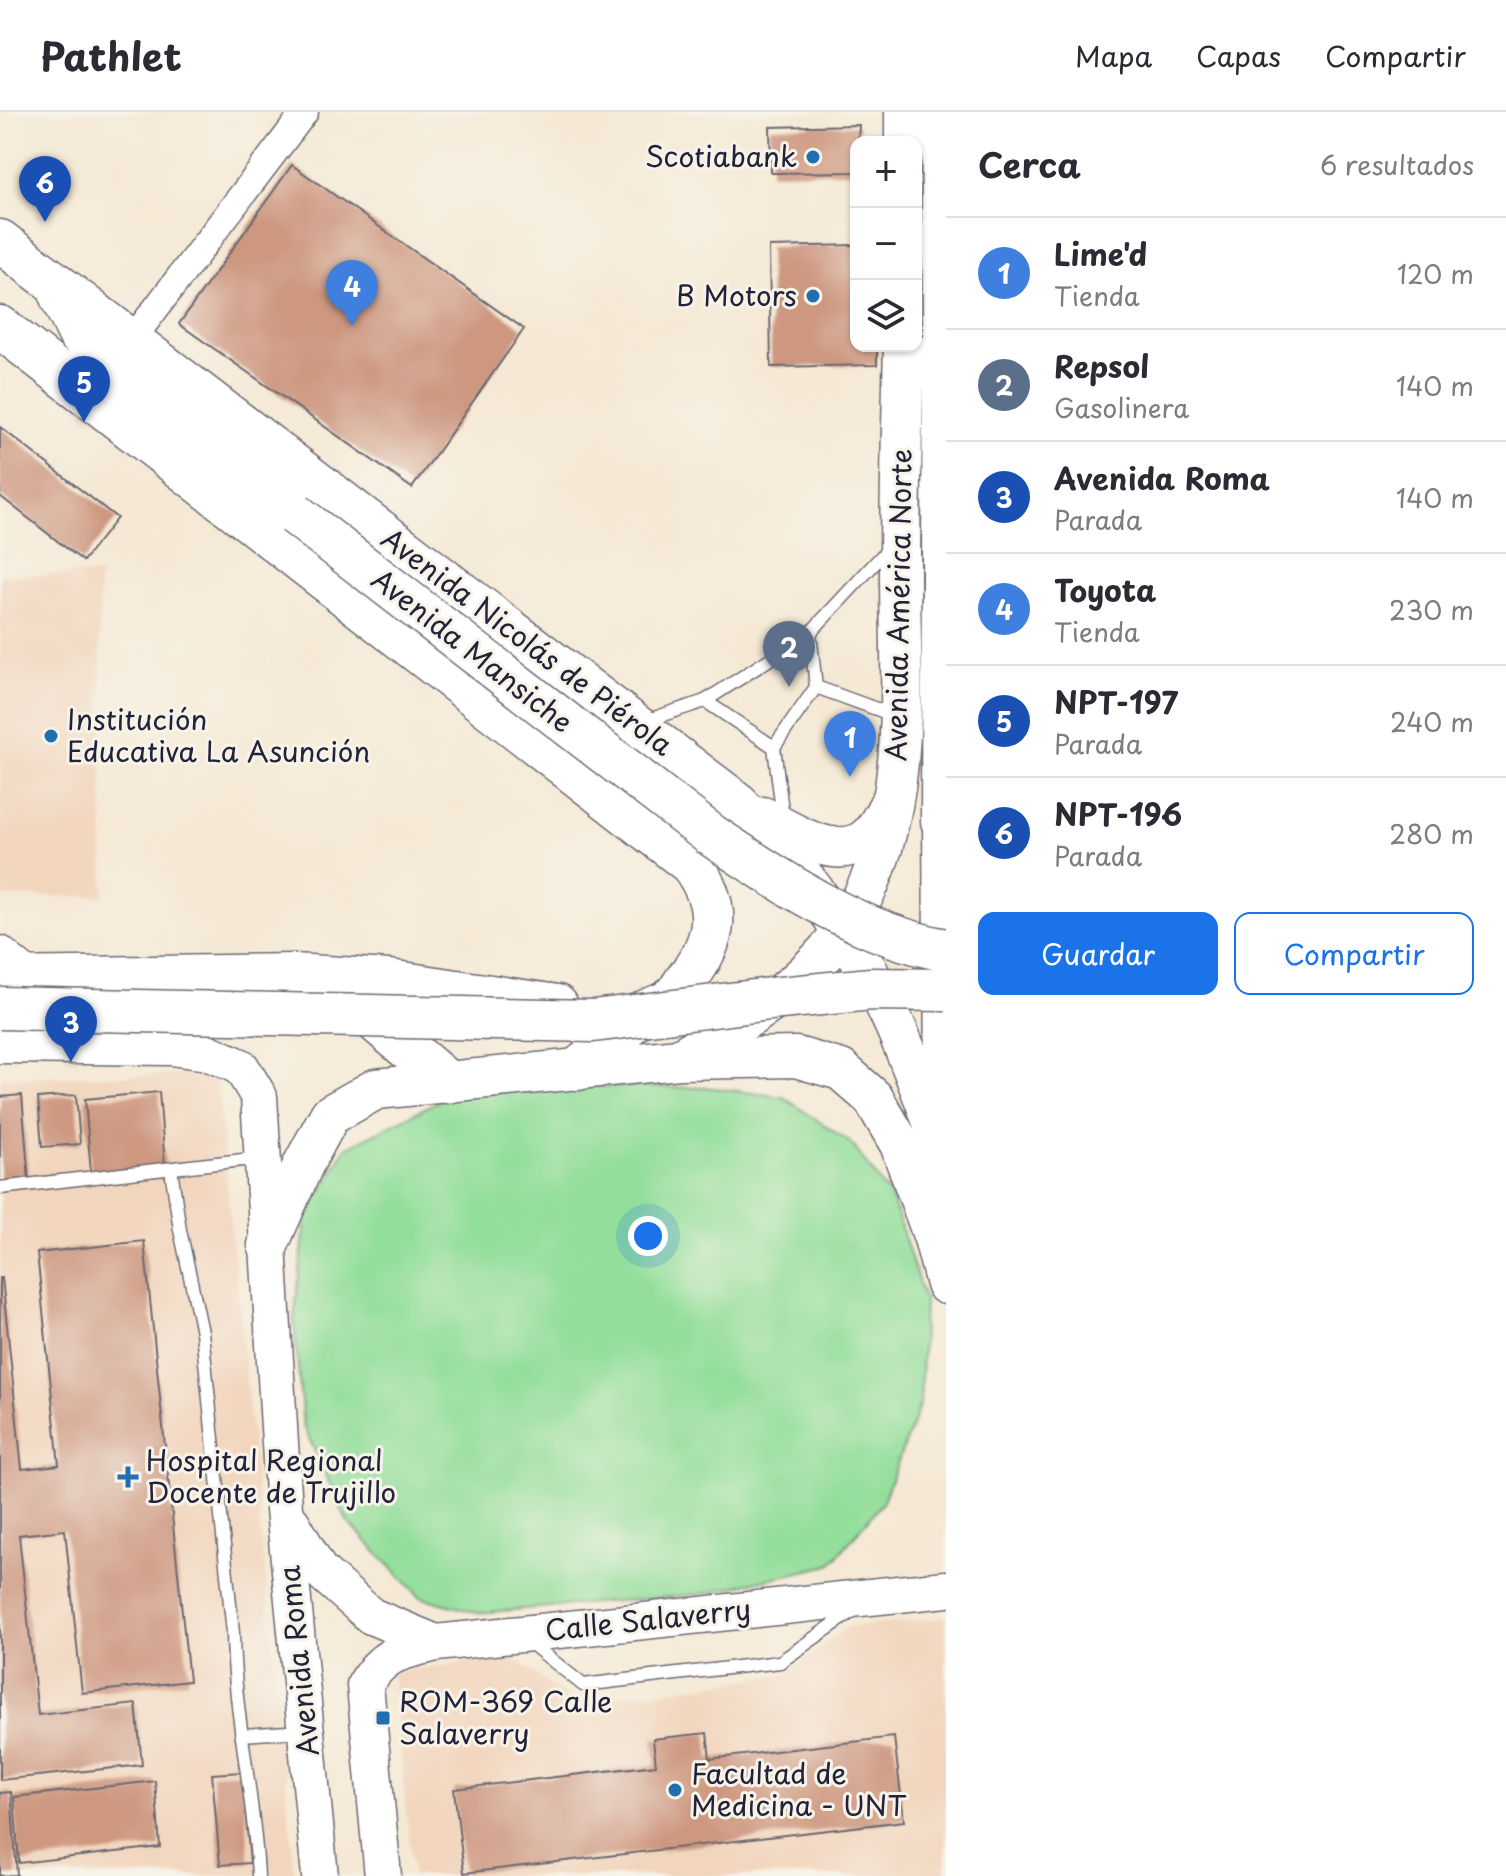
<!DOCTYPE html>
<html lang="es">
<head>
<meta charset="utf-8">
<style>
  body { margin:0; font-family:"Playpen Sans",sans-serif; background:#f2f2f3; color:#2b2b33 }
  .controls { position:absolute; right:24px; top:24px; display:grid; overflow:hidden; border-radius:16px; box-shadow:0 2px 6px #0004 }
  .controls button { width:72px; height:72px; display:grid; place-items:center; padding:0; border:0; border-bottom:2px solid #e1e1e2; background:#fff; color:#2b2b33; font:40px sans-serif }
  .you { position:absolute; left:648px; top:1124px; width:28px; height:28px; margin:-20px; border:6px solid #fff; border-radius:50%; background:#1a73e8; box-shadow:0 0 0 12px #1a73e833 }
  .badge { display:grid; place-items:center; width:52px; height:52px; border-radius:50%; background:#1a73e8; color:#fff; font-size:26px; font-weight:700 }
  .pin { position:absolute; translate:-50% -66px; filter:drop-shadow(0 2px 4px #0008) }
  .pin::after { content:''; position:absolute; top:42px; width:28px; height:24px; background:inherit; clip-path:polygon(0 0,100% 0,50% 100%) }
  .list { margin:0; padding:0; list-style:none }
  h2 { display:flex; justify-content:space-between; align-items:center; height:104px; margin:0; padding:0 32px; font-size:34px }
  h2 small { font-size:26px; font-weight:400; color:#7c7c81 }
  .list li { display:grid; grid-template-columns:52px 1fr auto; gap:24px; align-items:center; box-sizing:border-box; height:112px; padding:0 32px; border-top:2px solid #e1e1e2 }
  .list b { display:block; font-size:30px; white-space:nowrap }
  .list p { margin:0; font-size:26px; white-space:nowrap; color:#7c7c81 }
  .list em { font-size:26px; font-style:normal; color:#7c7c81 }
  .actions { display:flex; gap:16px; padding:24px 32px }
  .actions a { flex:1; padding:18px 0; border:2px solid #1a73e8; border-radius:16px; text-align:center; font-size:28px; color:#1a73e8 }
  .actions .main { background:#1a73e8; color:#fff }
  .icon { flex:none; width:44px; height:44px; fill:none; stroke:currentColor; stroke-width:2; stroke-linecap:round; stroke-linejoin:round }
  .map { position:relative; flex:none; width:946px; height:1764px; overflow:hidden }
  header { display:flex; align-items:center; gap:48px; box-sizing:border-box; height:112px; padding:0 40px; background:#fff; border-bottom:2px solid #e1e1e2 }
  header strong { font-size:38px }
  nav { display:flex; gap:44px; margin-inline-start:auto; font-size:28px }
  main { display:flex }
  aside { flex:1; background:#fff }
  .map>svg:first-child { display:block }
</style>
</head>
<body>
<header>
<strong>Pathlet</strong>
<nav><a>Mapa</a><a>Capas</a><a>Compartir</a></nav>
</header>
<main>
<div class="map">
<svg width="946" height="1764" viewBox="0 0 946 1764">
  <rect width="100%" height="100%" fill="#f7f3e8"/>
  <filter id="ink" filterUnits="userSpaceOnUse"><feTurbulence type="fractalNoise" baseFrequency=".0125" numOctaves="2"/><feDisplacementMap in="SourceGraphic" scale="16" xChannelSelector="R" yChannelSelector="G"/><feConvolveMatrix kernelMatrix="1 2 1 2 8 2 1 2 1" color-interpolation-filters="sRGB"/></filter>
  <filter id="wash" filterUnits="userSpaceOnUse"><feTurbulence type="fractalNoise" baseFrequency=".006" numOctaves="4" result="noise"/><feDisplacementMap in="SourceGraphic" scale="32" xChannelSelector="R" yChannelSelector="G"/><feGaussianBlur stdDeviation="1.8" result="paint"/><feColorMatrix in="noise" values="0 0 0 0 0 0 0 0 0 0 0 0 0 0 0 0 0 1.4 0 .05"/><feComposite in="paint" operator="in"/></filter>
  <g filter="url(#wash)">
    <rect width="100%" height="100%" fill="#f5e9d5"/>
    <!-- built -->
    <g fill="#f2d5bd">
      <polygon points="99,462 104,784 0,785 0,464"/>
      <polygon points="216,962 295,1764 0,1764 0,966"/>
      <polygon points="946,1506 946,1764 413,1764 392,1561 511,1544 575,1591 786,1562 847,1515"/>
    </g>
    <!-- green -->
    <polygon fill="#92de9a" stroke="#5a806a" stroke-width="2" points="580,974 714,976 783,985 851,1031 892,1087 924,1187 920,1292 882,1391 830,1453 701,1482 478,1501 420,1485 347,1409 303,1313 294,1208 306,1106 346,1036 450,983"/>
    <g id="blocks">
      <!-- building -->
      <g fill="#cd9780">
        <polygon points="859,13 856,60 771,61 770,15"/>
        <polygon points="292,53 524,217 412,376 179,212"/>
        <polygon points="856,133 856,234 877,234 877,253 771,255 769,135"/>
        <polygon points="0,315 117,406 83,449 0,384"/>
        <polygon points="159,980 165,1054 91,1061 85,987"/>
        <polygon points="22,983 29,1070 0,1073 0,985"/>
        <polygon points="76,983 80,1032 42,1035 38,986"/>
        <polygon points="144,1129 189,1569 82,1581 65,1418 19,1423 38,1603 136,1592 142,1653 0,1668 0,1166 2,1166 22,1357 59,1353 37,1141"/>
        <polygon points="707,1621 710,1647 894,1625 904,1709 464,1761 454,1677 656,1653 653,1627"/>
        <polygon points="242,1660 250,1751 220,1753 212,1662"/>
        <polygon points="155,1669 160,1735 19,1751 14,1685"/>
        <polygon points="11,1680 17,1763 0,1764 0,1681"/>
      </g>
    </g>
  </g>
  <g filter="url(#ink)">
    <use href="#blocks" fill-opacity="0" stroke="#6c6871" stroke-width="2"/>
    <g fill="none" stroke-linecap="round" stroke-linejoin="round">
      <!-- service casing -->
      <g stroke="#6c6871" stroke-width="15">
        <g id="service">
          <polyline points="890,435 810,521 816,575 893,603"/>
          <polyline points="705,589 810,521"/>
          <polyline points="645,609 705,589 774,635 783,706"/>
          <polyline points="774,635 816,575"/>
          <path d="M171,1057L180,1118L202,1220L233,1521C234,1603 254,1682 258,1764"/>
          <polyline points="0,1076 260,1046"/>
          <polyline points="528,1529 583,1573 780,1550 853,1499"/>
          <polyline points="241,1623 302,1619"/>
        </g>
      </g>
      <!-- minor casing -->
      <g stroke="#6c6871" stroke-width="29">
        <polyline id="minor" points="131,229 305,0"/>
      </g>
      <!-- tertiary casing -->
      <g stroke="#6c6871" stroke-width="35">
        <polyline id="tertiary" points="0,840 33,867"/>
      </g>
      <!-- secondary casing -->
      <g stroke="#6c6871" stroke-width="39">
        <g id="secondary">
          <polyline points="941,709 943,964 940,1028 946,1109"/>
          <polyline points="0,933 171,935 207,940 241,955 259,985 284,1397 320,1764"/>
          <polyline points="292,1411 319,1458 371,1504 436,1531"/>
          <path d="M383,1764L365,1573C384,1540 401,1540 436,1531L946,1477"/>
        </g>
      </g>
      <!-- primary casing -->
      <g stroke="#6c6871" stroke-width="43">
        <g id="primary">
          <polyline points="941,0 943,205 941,709"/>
          <polyline points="905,30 905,0"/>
          <path d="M738,692C794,750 843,810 880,882C904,929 921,979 940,1028"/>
          <path d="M763,705C790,720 832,748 863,729C875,722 883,705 889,693"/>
          <path d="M682,945C742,911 802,877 843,819C915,714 900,579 900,459C900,384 902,309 904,234"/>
          <polyline points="268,1133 303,1053 330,1003 376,977 679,947 796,945 841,958 873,986 900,1032 934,1126 946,1172"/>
        </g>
      </g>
      <!-- trunk casing -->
      <g stroke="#6c6871" stroke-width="45">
        <g id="trunk">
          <polyline points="0,129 738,692"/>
          <polyline points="61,185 79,222 110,257 295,402"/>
          <path d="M0,215L691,752C722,794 718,827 686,868C682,874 677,883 671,887C663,894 652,895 643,901C621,918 600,939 578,957"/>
          <polyline points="0,867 293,863 389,869 557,894"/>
          <polyline points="353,890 447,970"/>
        </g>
      </g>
      <!-- service -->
      <use href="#service" stroke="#fff" stroke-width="12"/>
      <!-- minor -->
      <use href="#minor" stroke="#fff" stroke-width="26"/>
      <!-- tertiary -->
      <use href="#tertiary" stroke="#fff" stroke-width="32"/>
      <!-- secondary -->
      <use href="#secondary" stroke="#fff" stroke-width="36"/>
      <!-- primary -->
      <use href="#primary" stroke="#fff" stroke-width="40"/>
      <!-- trunk -->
      <use href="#trunk" stroke="#fff" stroke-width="42"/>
      <!-- trunk-bridge casing -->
      <g stroke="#6c6871" stroke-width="45" stroke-linecap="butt">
        <g id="trunk-bridge">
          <path d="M295,402L711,723C784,771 858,822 946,838"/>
          <polyline points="0,896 593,909 770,887 871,877 946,878"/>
        </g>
      </g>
      <!-- trunk-bridge -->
      <use href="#trunk-bridge" stroke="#fff" stroke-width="42"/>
    </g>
  </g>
  <!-- markers -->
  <g fill="#1f6fb2" stroke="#f7f3e8" stroke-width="3">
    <circle cx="813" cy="45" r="8"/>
    <circle cx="813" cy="184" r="8"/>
    <circle cx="51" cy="624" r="8"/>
    <path d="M124 1353h8v8h8v8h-8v8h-8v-8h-8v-8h8z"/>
    <rect x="375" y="1598" width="16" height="16" rx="4"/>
    <circle cx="675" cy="1678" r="8"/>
  </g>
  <g text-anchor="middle" stroke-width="6" stroke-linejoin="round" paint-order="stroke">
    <!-- poi labels -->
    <g font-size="28" fill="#22223b" stroke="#f7f3e8" text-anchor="start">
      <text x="797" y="55" text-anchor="end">Scotiabank</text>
      <text x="797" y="194" text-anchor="end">B Motors</text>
      <text x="67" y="618">Institución<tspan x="67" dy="32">Educativa La Asunción</tspan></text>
      <text x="146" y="1359">Hospital Regional<tspan x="146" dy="32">Docente de Trujillo</tspan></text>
      <text x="399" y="1600">ROM-369 Calle<tspan x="399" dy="32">Salaverry</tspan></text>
      <text x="691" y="1672">Facultad de<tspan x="691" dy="32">Medicina - UNT</tspan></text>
    </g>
    <!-- street labels -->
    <g font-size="28" fill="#22223b" stroke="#f7f3e8">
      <text transform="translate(899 493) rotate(-89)" y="10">Avenida América Norte</text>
      <text transform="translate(527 530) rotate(37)" y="10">Avenida Nicolás de Piérola</text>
      <text transform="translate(472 539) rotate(38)" y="10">Avenida Mansiche</text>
      <text transform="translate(648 1508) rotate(-6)" y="10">Calle Salaverry</text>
      <text transform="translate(299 1549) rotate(-96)" y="10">Avenida Roma</text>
    </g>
  </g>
</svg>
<div class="controls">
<button>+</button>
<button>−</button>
<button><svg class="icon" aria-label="layers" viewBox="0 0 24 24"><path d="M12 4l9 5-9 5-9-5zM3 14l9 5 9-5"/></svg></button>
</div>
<div class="you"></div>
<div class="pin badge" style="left:850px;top:665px;background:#3f7fe0">1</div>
<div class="pin badge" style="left:789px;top:575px;background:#5c6f8a">2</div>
<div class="pin badge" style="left:71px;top:950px;background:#1a4fb4">3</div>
<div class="pin badge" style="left:352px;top:214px;background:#3f7fe0">4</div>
<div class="pin badge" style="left:84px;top:310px;background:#1a4fb4">5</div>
<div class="pin badge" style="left:45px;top:110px;background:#1a4fb4">6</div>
</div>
<aside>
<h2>Cerca<small>6 resultados</small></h2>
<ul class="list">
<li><span class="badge" style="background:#3f7fe0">1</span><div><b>Lime'd</b><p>Tienda</p></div><em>120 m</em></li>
<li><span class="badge" style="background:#5c6f8a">2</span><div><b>Repsol</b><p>Gasolinera</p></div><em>140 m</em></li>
<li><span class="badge" style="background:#1a4fb4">3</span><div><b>Avenida Roma</b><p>Parada</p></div><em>140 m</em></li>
<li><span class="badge" style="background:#3f7fe0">4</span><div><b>Toyota</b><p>Tienda</p></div><em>230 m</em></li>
<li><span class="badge" style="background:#1a4fb4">5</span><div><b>NPT-197</b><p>Parada</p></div><em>240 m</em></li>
<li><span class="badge" style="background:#1a4fb4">6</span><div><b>NPT-196</b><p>Parada</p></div><em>280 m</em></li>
</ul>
<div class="actions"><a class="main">Guardar</a><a>Compartir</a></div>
</aside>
</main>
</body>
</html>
